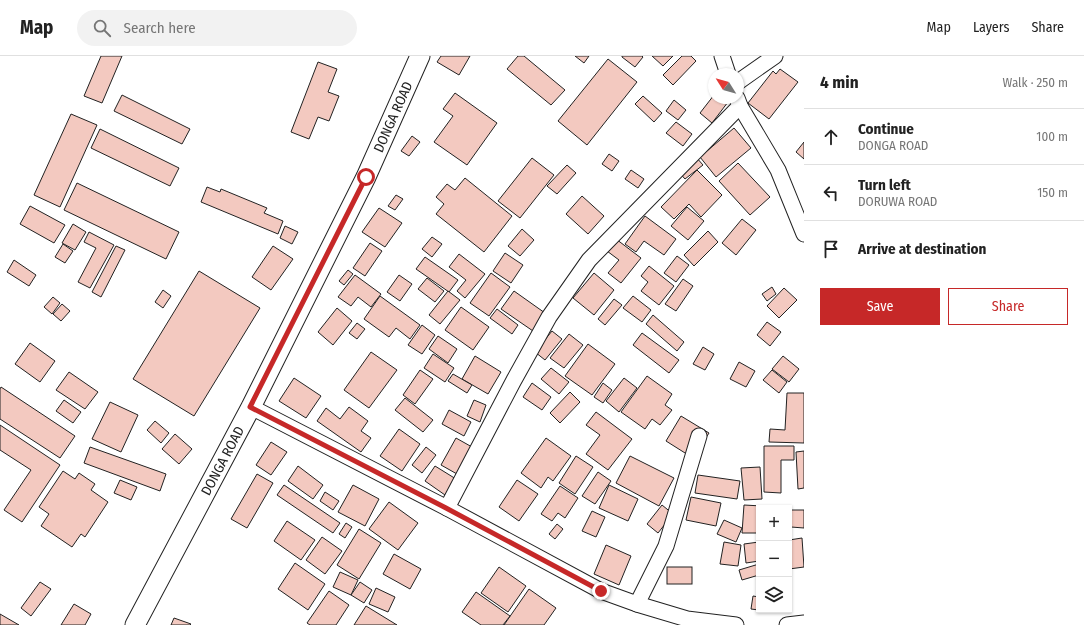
<!DOCTYPE html>
<html lang="en">
<head>
<meta charset="utf-8">
<style>
  body { margin:0; font-family:"Fira Sans Condensed",sans-serif; background:#f2f2f2; color:#222 }
  .controls { position:absolute; right:12px; bottom:12px; display:grid; overflow:hidden; border-radius:0px; box-shadow:0 1px 3px #0004 }
  .controls button { width:36px; height:36px; display:grid; place-items:center; padding:0; border:0; border-bottom:1px solid #e0e0e0; background:#fff; color:#222; font:20px sans-serif }
  .compass { position:absolute; left:708px; top:12px; width:36px; height:36px; border-radius:50%; background:#fff; box-shadow:0 1px 3px #0004; rotate:307deg }
  .stop { position:absolute; width:12px; height:12px; margin:-9px; border:3px solid #c62828; border-radius:50%; background:#fff }
  .stop.end { background:#c62828; border-color:#fff; box-shadow:0 1px 4px #0008 }
  .list { margin:0; padding:0; list-style:none }
  h2 { display:flex; justify-content:space-between; align-items:center; height:52px; margin:0; padding:0 16px; font-size:17px }
  h2 small { font-size:13px; font-weight:400; color:#767676 }
  .list li { display:grid; grid-template-columns:26px 1fr auto; gap:12px; align-items:center; box-sizing:border-box; height:56px; padding:0 16px; border-top:1px solid #e0e0e0 }
  .list b { display:block; font-size:15px; white-space:nowrap }
  .list p { margin:0; font-size:13px; white-space:nowrap; color:#767676 }
  .list em { font-size:13px; font-style:normal; color:#767676 }
  .actions { display:flex; gap:8px; padding:12px 16px }
  .actions a { flex:1; padding:9px 0; border:1px solid #c62828; border-radius:0px; text-align:center; font-size:14px; color:#c62828 }
  .actions .main { background:#c62828; color:#fff }
  .icon { flex:none; width:22px; height:22px; fill:none; stroke:currentColor; stroke-width:2; stroke-linecap:round; stroke-linejoin:round }
  .map { position:relative; flex:none; width:804px; height:569px; overflow:hidden }
  header { display:flex; align-items:center; gap:24px; box-sizing:border-box; height:56px; padding:0 20px; background:#fff; border-bottom:1px solid #e0e0e0 }
  header strong { font-size:19px }
  nav { display:flex; gap:22px; margin-inline-start:auto; font-size:14px }
  .search { width:280px; height:36px; background:#f2f2f2; display:flex; align-items:center; gap:10px; box-sizing:border-box; padding:0 14px; border-radius:22px; color:#767676; font-size:15px }
  main { display:flex }
  aside { flex:1; background:#fff }
  .map>svg:first-child { display:block }
</style>
</head>
<body>
<header>
<strong>Map</strong>
<div class="search"><svg class="icon" aria-label="search" viewBox="0 0 24 24"><circle cx="10" cy="10" r="6"/><path d="M15 15l6 6"/></svg>Search here</div>
<nav><a>Map</a><a>Layers</a><a>Share</a></nav>
</header>
<main>
<div class="map">
<svg width="804" height="569" viewBox="0 0 804 569">
  <rect width="100%" height="100%" fill="#fff"/>
  <!-- building -->
  <g fill="#f3c9c0" stroke="#222">
    <polygon points="101,0 122,0 102,47 84,40"/>
    <polygon points="441,0 470,0 459,19 437,6"/>
    <polygon points="518,0 524,0 565,34 551,49 507,13"/>
    <polygon points="575,0 589,0 584,7"/>
    <polygon points="622,0 642,0 643,1 635,11 622,1"/>
    <polygon points="652,0 673,0 663,10"/>
    <polygon points="682,0 691,0 696,5 673,29 663,19"/>
    <polygon points="608,3 637,26 587,89 558,65"/>
    <polygon points="318,6 337,13 328,36 339,40 329,65 318,61 309,83 291,76"/>
    <polygon points="780,13 798,26 769,63 748,47 773,15 776,18"/>
    <polygon points="455,37 497,67 467,109 434,86 453,60 443,53"/>
    <polygon points="122,39 190,73 182,88 114,55"/>
    <polygon points="714,39 714,42 724,42 728,46 712,67 700,57"/>
    <polygon points="643,40 662,57 654,66 635,48"/>
    <polygon points="674,44 686,54 678,64 666,55"/>
    <polygon points="71,58 97,69 60,151 34,139"/>
    <polygon points="676,66 692,78 683,90 666,77"/>
    <polygon points="734,72 751,92 716,121 700,101"/>
    <polygon points="100,73 179,112 170,130 91,92"/>
    <polygon points="412,80 420,86 409,100 401,95"/>
    <polygon points="804,86 804,103 796,96"/>
    <polygon points="609,98 619,105 612,115 602,108"/>
    <polygon points="696,101 703,109 685,123 678,115"/>
    <polygon points="532,102 554,119 520,162 498,145"/>
    <polygon points="738,107 770,141 750,159 719,125"/>
    <polygon points="567,109 576,117 557,138 547,130"/>
    <polygon points="631,114 644,123 638,132 625,123"/>
    <polygon points="697,114 722,139 701,161 689,148 674,163 661,151"/>
    <polygon points="465,122 512,160 484,196 436,158 444,148 436,141 447,128 455,134"/>
    <polygon points="77,127 179,176 166,203 64,154"/>
    <polygon points="207,131 220,136 221,133 267,152 264,157 283,165 278,178 201,146"/>
    <polygon points="396,139 403,143 395,154 388,150"/>
    <polygon points="582,140 604,160 588,178 566,158"/>
    <polygon points="30,150 65,169 54,187 20,168"/>
    <polygon points="687,151 704,165 688,184 671,170"/>
    <polygon points="379,152 402,167 385,191 362,176"/>
    <polygon points="645,160 676,183 664,199 644,185 636,196 625,188"/>
    <polygon points="742,163 756,174 736,199 722,187"/>
    <polygon points="73,168 86,176 75,194 62,187"/>
    <polygon points="285,170 298,176 292,188 280,182"/>
    <polygon points="522,173 534,184 520,200 508,190"/>
    <polygon points="708,175 718,186 694,210 684,199"/>
    <polygon points="89,176 114,189 90,232 78,226 96,192 84,186"/>
    <polygon points="432,181 442,188 432,201 422,193"/>
    <polygon points="616,183 641,202 621,227 608,217 619,204 607,195"/>
    <polygon points="370,187 382,195 365,220 353,212"/>
    <polygon points="63,188 73,195 65,207 55,201"/>
    <polygon points="116,190 125,194 101,241 92,236"/>
    <polygon points="273,190 293,203 271,234 252,221"/>
    <polygon points="505,197 523,209 511,227 493,215"/>
    <polygon points="459,198 485,218 465,242 457,235 466,224 449,211"/>
    <polygon points="677,200 689,209 676,226 664,217"/>
    <polygon points="425,201 458,224 449,236 416,213"/>
    <polygon points="14,204 36,219 29,230 7,216"/>
    <polygon points="649,210 674,230 659,249 641,235 648,226 641,220"/>
    <polygon points="348,214 353,218 344,229 339,225"/>
    <polygon points="199,215 260,252 194,360 133,323"/>
    <polygon points="491,217 510,231 489,260 470,247"/>
    <polygon points="594,217 614,234 594,259 573,242"/>
    <polygon points="355,219 381,238 371,251 358,241 351,250 338,241"/>
    <polygon points="399,219 412,228 400,245 387,236"/>
    <polygon points="427,222 444,235 435,246 418,233"/>
    <polygon points="683,223 693,230 676,255 665,248"/>
    <polygon points="772,231 776,238 767,245 762,238"/>
    <polygon points="784,232 797,244 779,262 767,250"/>
    <polygon points="163,234 171,240 163,252 155,246"/>
    <polygon points="448,235 460,244 440,268 429,259"/>
    <polygon points="514,235 545,257 533,275 501,253"/>
    <polygon points="380,240 420,269 410,283 396,272 389,281 364,263"/>
    <polygon points="633,240 651,254 642,266 623,252"/>
    <polygon points="53,241 60,247 52,258 44,251"/>
    <polygon points="614,243 622,249 605,269 598,263"/>
    <polygon points="62,248 70,255 61,265 53,258"/>
    <polygon points="461,251 489,271 473,294 445,274"/>
    <polygon points="337,252 352,265 333,289 318,276"/>
    <polygon points="497,253 518,269 512,278 490,262"/>
    <polygon points="653,259 684,286 677,295 646,268"/>
    <polygon points="767,266 781,276 770,290 757,279"/>
    <polygon points="357,267 365,273 357,283 349,277"/>
    <polygon points="422,269 435,279 422,298 408,289"/>
    <polygon points="552,275 562,283 545,304 535,296"/>
    <polygon points="642,277 679,304 669,317 633,289"/>
    <polygon points="569,278 583,289 564,312 550,302"/>
    <polygon points="438,280 457,293 448,307 429,293"/>
    <polygon points="30,287 55,305 40,326 15,308"/>
    <polygon points="588,288 615,308 592,339 565,320"/>
    <polygon points="703,291 714,298 705,314 693,308"/>
    <polygon points="371,296 397,314 369,352 344,334"/>
    <polygon points="433,298 454,312 445,326 424,312"/>
    <polygon points="475,300 501,316 488,338 462,323"/>
    <polygon points="783,300 799,313 789,326 772,313"/>
    <polygon points="739,306 755,315 746,331 730,323"/>
    <polygon points="551,312 569,326 559,338 541,323"/>
    <polygon points="420,314 433,323 415,348 403,339"/>
    <polygon points="772,314 787,326 779,337 763,324"/>
    <polygon points="69,316 98,336 85,353 56,334"/>
    <polygon points="453,318 472,329 467,337 448,325"/>
    <polygon points="647,320 672,338 665,349 672,354 660,369 652,363 645,373 621,356"/>
    <polygon points="294,322 321,340 306,362 279,345"/>
    <polygon points="624,322 637,332 619,356 606,345"/>
    <polygon points="532,327 551,341 542,354 523,341"/>
    <polygon points="603,327 612,334 603,347 594,341"/>
    <polygon points="1,331 75,380 60,402 0,363 0,333"/>
    <polygon points="570,336 580,346 560,367 550,357"/>
    <polygon points="787,337 804,337 804,387 769,386 770,373 785,374"/>
    <polygon points="405,342 433,364 423,376 395,354"/>
    <polygon points="64,344 81,356 73,367 56,355"/>
    <polygon points="474,344 486,349 480,366 467,360"/>
    <polygon points="110,346 138,359 121,396 92,383"/>
    <polygon points="349,351 368,365 361,375 371,382 361,396 317,365 326,352 340,363"/>
    <polygon points="449,354 471,366 464,380 442,368"/>
    <polygon points="596,356 632,383 608,414 586,398 600,379 586,369"/>
    <polygon points="681,360 709,377 693,402 666,385"/>
    <polygon points="155,365 169,377 161,387 147,374"/>
    <polygon points="0,369 60,409 22,466 4,454 31,414 0,394"/>
    <polygon points="399,373 420,388 402,415 380,400"/>
    <polygon points="175,378 192,393 179,408 162,393"/>
    <polygon points="456,382 472,391 457,418 441,409"/>
    <polygon points="546,382 571,400 553,425 548,421 541,432 521,417"/>
    <polygon points="271,386 287,396 271,419 256,409"/>
    <polygon points="764,390 794,390 794,404 781,404 781,437 764,436"/>
    <polygon points="90,391 166,418 160,435 84,407"/>
    <polygon points="426,391 436,399 422,417 412,409"/>
    <polygon points="804,395 804,432 798,433 796,396"/>
    <polygon points="576,400 593,411 575,438 559,427"/>
    <polygon points="630,400 674,422 659,450 616,427"/>
    <polygon points="298,410 323,429 313,443 288,425"/>
    <polygon points="435,410 456,423 445,439 425,425"/>
    <polygon points="760,411 762,443 744,444 741,412"/>
    <polygon points="63,415 75,423 79,417 95,428 91,434 108,446 85,481 81,478 72,491 41,470 49,458 39,451"/>
    <polygon points="598,416 611,425 595,448 582,440"/>
    <polygon points="257,418 273,427 247,472 231,463"/>
    <polygon points="698,419 740,425 737,443 695,437"/>
    <polygon points="120,424 137,431 131,444 114,437"/>
    <polygon points="517,424 538,438 519,465 499,451"/>
    <polygon points="284,429 340,467 333,477 277,439"/>
    <polygon points="353,429 379,443 365,470 338,456"/>
    <polygon points="609,429 638,443 628,465 599,452"/>
    <polygon points="560,430 578,442 565,462 558,457 552,465 541,458"/>
    <polygon points="325,436 339,445 333,454 320,445"/>
    <polygon points="691,441 721,447 716,470 686,464"/>
    <polygon points="389,446 418,467 398,494 369,473"/>
    <polygon points="662,449 673,458 658,477 647,468"/>
    <polygon points="744,449 762,450 762,452 759,452 759,477 742,477"/>
    <polygon points="791,454 804,454 804,472 791,471"/>
    <polygon points="592,455 605,461 596,481 582,475"/>
    <polygon points="724,464 742,472 736,486 717,478"/>
    <polygon points="287,465 315,484 301,504 274,485"/>
    <polygon points="346,467 352,471 345,482 339,478"/>
    <polygon points="557,468 563,473 555,483 549,478"/>
    <polygon points="359,473 381,487 359,523 337,509"/>
    <polygon points="322,481 342,495 325,518 306,504"/>
    <polygon points="802,482 804,511 789,513 789,484"/>
    <polygon points="724,486 741,489 738,510 720,508"/>
    <polygon points="759,486 759,505 746,507 744,488"/>
    <polygon points="606,489 631,500 619,529 594,518"/>
    <polygon points="394,498 421,513 410,533 383,518"/>
    <polygon points="295,507 325,528 308,554 278,533"/>
    <polygon points="759,508 759,519 742,524 739,514"/>
    <polygon points="499,511 526,530 508,556 481,537"/>
    <rect x="667" y="511" width="25" height="17"/>
    <polygon points="340,516 358,524 351,539 333,531"/>
    <polygon points="40,526 51,533 31,560 21,552"/>
    <polygon points="360,526 372,534 364,547 351,539"/>
    <polygon points="376,532 395,541 388,556 369,548"/>
    <polygon points="529,533 556,552 544,569 504,569"/>
    <polygon points="329,535 349,549 336,569 310,569 307,567"/>
    <polygon points="476,536 510,560 503,569 481,569 462,556"/>
    <polygon points="753,540 759,541 759,554 751,553"/>
    <polygon points="74,548 91,558 85,569 61,569"/>
    <polygon points="366,550 397,569 354,569"/>
    <polygon points="0,558 19,569 0,569"/>
    <polygon points="174,562 191,568 190,569 171,569"/>
  </g>
  <g fill="none" stroke-linecap="round" stroke-linejoin="round">
    <!-- minor casing -->
    <g stroke="#222" stroke-width="17">
      <g id="minor">
        <polyline points="722,0 728,18"/>
        <polyline points="738,26 775,0"/>
        <polyline points="737,42 740,50 778,114 804,178"/>
        <polyline points="251,351 447,452 601,535 637,548 687,563 736,569"/>
        <polyline points="447,452 514,324 549,261 589,204 740,50"/>
        <polyline points="637,548 666,490 699,380"/>
        <polyline points="787,569 804,567"/>
      </g>
    </g>
    <!-- tertiary casing -->
    <g stroke="#222" stroke-width="21">
      <g id="tertiary">
        <path id="s1" d="M135,569L251,351L366,121L420,0"/>
      </g>
    </g>
    <!-- minor -->
    <use href="#minor" stroke="#fff" stroke-width="15"/>
    <!-- tertiary -->
    <use href="#tertiary" stroke="#fff" stroke-width="19"/>
  </g>
  <g fill="none" stroke-linecap="round" stroke-linejoin="round">
    <!-- route -->
    <polyline stroke="#c62828" stroke-width="5" points="366,121 250,351 446,452 601,535"/>
  </g>
  <g text-anchor="middle" stroke-width="3" stroke-linejoin="round" paint-order="stroke">
    <!-- street labels -->
    <g font-size="14" fill="#222" stroke="#fff">
      <text dy="5" stroke="none"><textPath href="#s1" startOffset="570">DONGA ROAD</textPath></text>
      <text dy="5" stroke="none"><textPath href="#s1" startOffset="186">DONGA ROAD</textPath></text>
    </g>
  </g>
</svg>
<div class="controls">
<button>+</button>
<button>−</button>
<button><svg class="icon" aria-label="layers" viewBox="0 0 24 24"><path d="M12 4l9 5-9 5-9-5zM3 14l9 5 9-5"/></svg></button>
</div>
<svg class="compass" viewBox="-18 -18 36 36"><path d="M0-13l5 13h-10z" fill="#e53935"/><path d="M0 13l5-13h-10z" fill="#767676"/></svg>
<div class="stop" style="left:366px;top:121px"></div>
<div class="stop end" style="left:601px;top:535px"></div>
</div>
<aside>
<h2>4 min<small>Walk · 250 m</small></h2>
<ul class="list">
<li><svg class="icon" aria-label="ahead" viewBox="0 0 24 24"><path d="M12 20V5M6 11l6-6 6 6"/></svg><div><b>Continue</b><p>DONGA ROAD</p></div><em>100 m</em></li>
<li><svg class="icon" aria-label="left" viewBox="0 0 24 24"><path d="M17 20v-9H6M10 6l-5 5 5 5"/></svg><div><b>Turn left</b><p>DORUWA ROAD</p></div><em>150 m</em></li>
<li><svg class="icon" aria-label="arrive" viewBox="0 0 24 24"><path d="M6 21V4h12l-3 4 3 4H6"/></svg><div><b>Arrive at destination</b></div></li>
</ul>
<div class="actions"><a class="main">Save</a><a>Share</a></div>
</aside>
</main>
</body>
</html>
